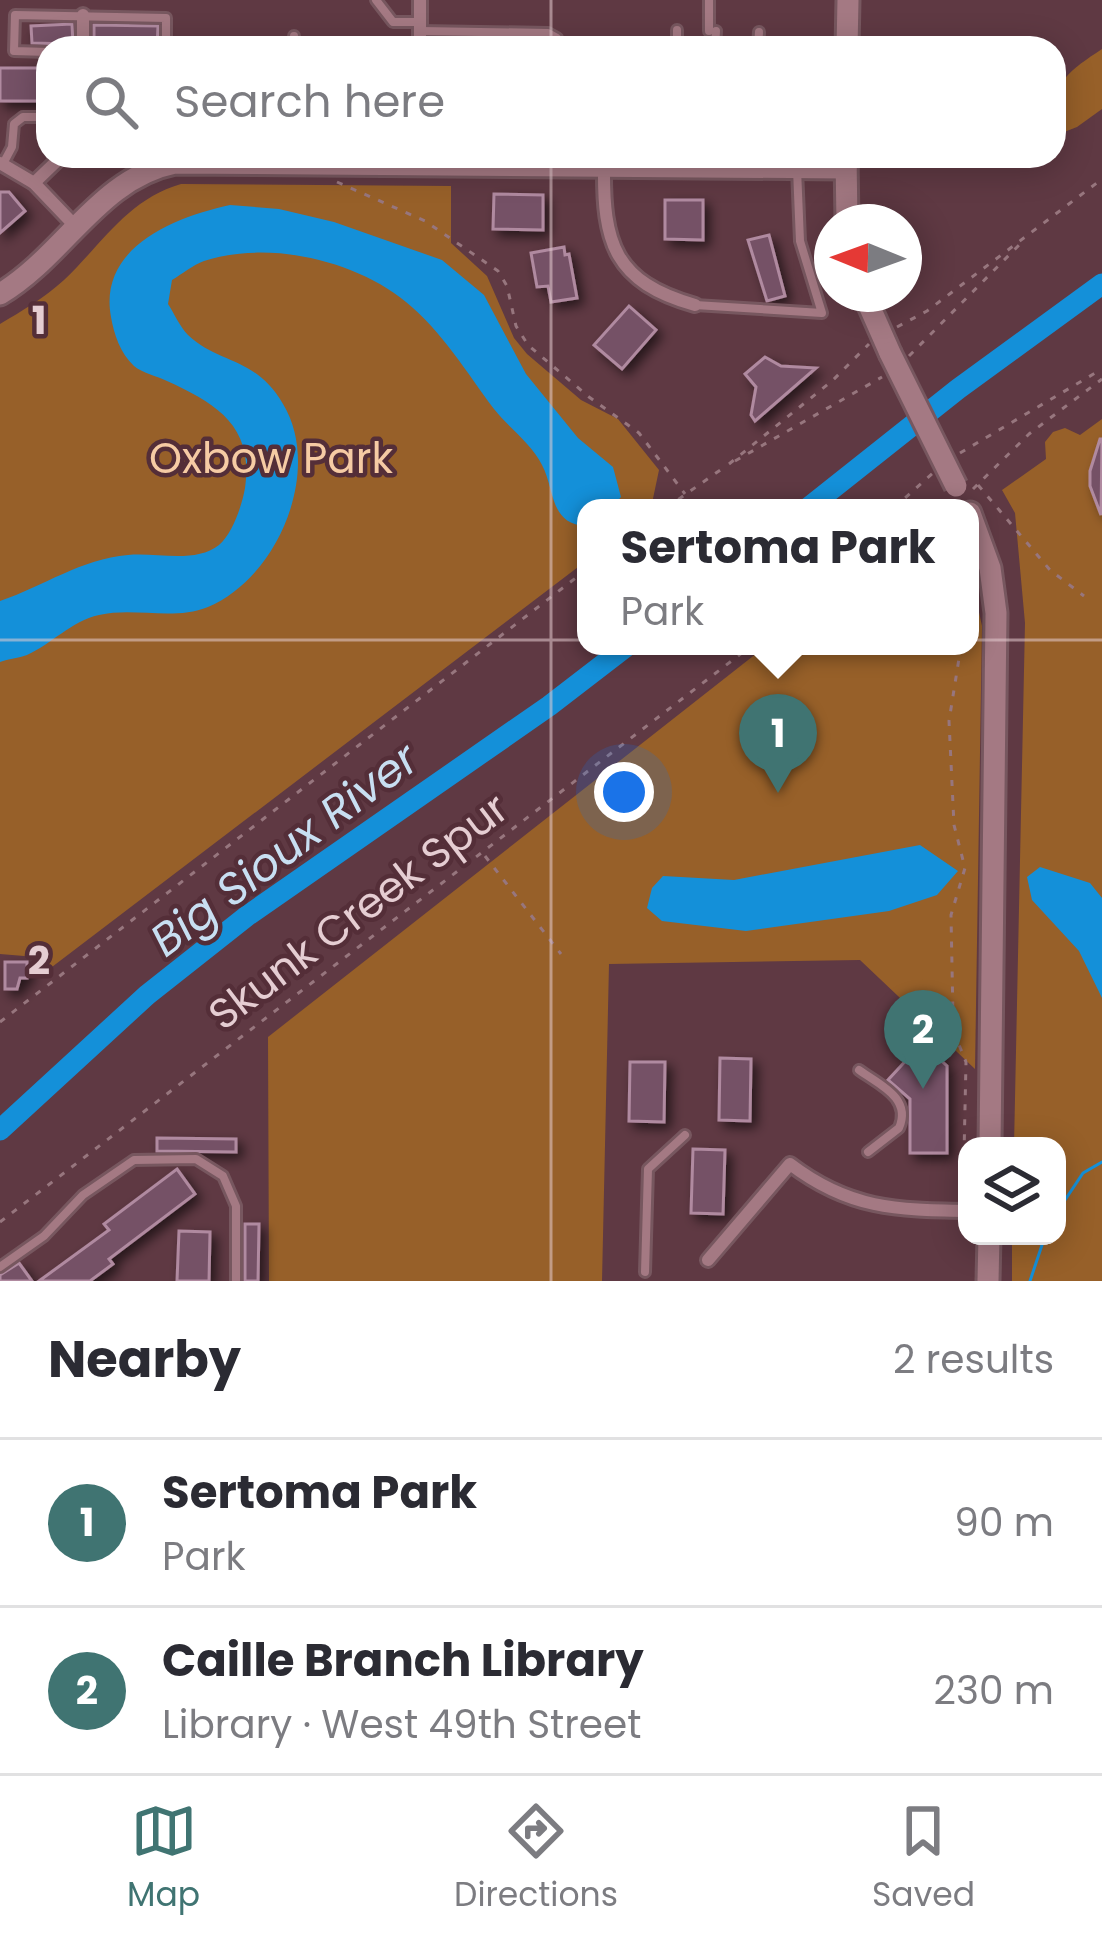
<!DOCTYPE html>
<html lang="en">
<head>
<meta charset="utf-8">
<style>
  body { margin:0; font-family:Poppins,sans-serif; background:#f2f2f3; color:#2b2b33 }
  .controls { position:absolute; right:36px; bottom:36px; display:grid; overflow:hidden; border-radius:24px; box-shadow:0 6px 30px #0003 }
  .controls button { width:108px; height:108px; display:grid; place-items:center; padding:0; border:0; border-bottom:3px solid #e1e1e2; background:#fff; color:#2b2b33; font:60px sans-serif }
  .compass { position:absolute; left:814px; top:204px; width:108px; height:108px; border-radius:50%; background:#fff; box-shadow:0 6px 30px #0003; rotate:271deg }
  .you { position:absolute; left:624px; top:792px; width:42px; height:42px; margin:-30px; border:9px solid #fff; border-radius:50%; background:#1a73e8; box-shadow:0 0 0 18px #1a73e833 }
  .badge { display:grid; place-items:center; width:78px; height:78px; border-radius:50%; background:#407472; color:#fff; font-size:39px; font-weight:700 }
  .pin { position:absolute; translate:-50% -99px; filter:drop-shadow(0 3px 6px #0008) }
  .pin::after { content:''; position:absolute; top:63px; width:42px; height:36px; background:inherit; clip-path:polygon(0 0,100% 0,50% 100%) }
  .popup { position:absolute; left:577px; top:499px; width:402px; height:156px; box-sizing:border-box; display:grid; place-content:center; border-radius:24px; background:#fff; filter:drop-shadow(0 3px 9px #0005); font-size:39px; white-space:nowrap; color:#7c7c81 }
  .popup b { font-size:45px; color:#2b2b33 }
  .popup::after { content:''; position:absolute; left:50%; top:100%; margin-left:-24px; border:24px solid transparent; border-top-color:#fff }
  .list { margin:0; padding:0; list-style:none }
  h2 { display:flex; justify-content:space-between; align-items:center; height:156px; margin:0; padding:0 48px; font-size:51px }
  h2 small { font-size:39px; font-weight:400; color:#7c7c81 }
  .list li { display:grid; grid-template-columns:78px 1fr auto; gap:36px; align-items:center; box-sizing:border-box; height:168px; padding:0 48px; border-top:3px solid #e1e1e2 }
  .list b { display:block; font-size:45px; white-space:nowrap }
  .list p { margin:0; font-size:39px; white-space:nowrap; color:#7c7c81 }
  .list em { font-size:39px; font-style:normal; color:#7c7c81 }
  .icon { flex:none; width:66px; height:66px; fill:none; stroke:currentColor; stroke-width:2; stroke-linecap:round; stroke-linejoin:round }
  .map { position:relative; flex:none; width:1102px; height:1281px; overflow:hidden }
  .search { position:absolute; background:#fff; box-shadow:0 6px 30px #0003; left:36px; right:36px; top:36px; height:132px; display:flex; align-items:center; gap:30px; box-sizing:border-box; padding:0 42px; border-radius:36px; color:#7c7c81; font-size:45px }
  .sheet { height:492px; background:#fff }
  nav { display:flex; justify-content:space-around; align-items:center; box-sizing:border-box; height:168px; border-top:3px solid #e1e1e2; background:#fff; font-size:33px; color:#7c7c81 }
  nav a { display:grid; justify-items:center; gap:6px }
  nav .on { color:#407472 }
  .map>svg:first-child { display:block }
</style>
</head>
<body>
<div class="map">
<svg width="1102" height="1281" viewBox="0 0 1102 1281">
  <defs>
    <filter id="shadow"><feDropShadow dx="5.5" dy="5.5" stdDeviation="6" flood-color="#0009"/></filter>
  </defs>
  <rect width="100%" height="100%" fill="#5f3943"/>
  <!-- green -->
  <g fill="#976029">
    <path d="M1102,49V109L1077,127L1054,136C1054,84 1058,78 1102,49Z"/>
    <path d="M181,184L451,186V243L487,276L514,338L527,354L581,400L618,419L659,470L651,508H586V561L48,970L36,957L0,954V324C22,311 44,298 64,280C102,244 128,199 181,184Z"/>
    <polygon points="1102,419 1102,1281 1012,1281 1012,1236 1057,1236 1057,1146 1014,1146 1025,623 1015,513 1002,490 1046,459 1045,442 1053,432 1065,428 1080,435"/>
    <polygon points="970,571 982,626 975,1069 860,960 609,964 602,1281 269,1281 268,1037 766,646 970,646"/>
  </g>
  <!-- water -->
  <g fill="#1490d9">
    <path d="M230,205L279,209L334,222L442,260L484,295L526,374L578,438L613,467L621,497L611,508H586V526C549,524 555,489 542,465C532,444 508,427 494,409C467,373 441,330 406,302C355,260 268,240 204,261C193,265 182,274 172,280L168,304C174,313 180,327 188,335C220,365 255,356 283,404C323,470 278,578 208,607C173,621 135,607 99,615C71,621 52,644 27,655C19,658 8,659 0,662V601C44,586 81,559 128,555C156,552 195,564 219,545C233,533 242,505 245,488C254,426 217,404 167,381C157,376 142,373 134,366C120,353 114,334 111,317C98,247 175,217 230,205Z"/>
    <polygon points="920,845 958,871 937,895 889,911 746,931 662,921 647,908 652,888 663,876 734,880"/>
    <polygon points="1040,867 1090,883 1102,898 1102,998 1079,951 1032,900 1027,877"/>
  </g>
  <g fill="none" stroke-linecap="round" stroke-linejoin="round">
    <!-- stream -->
    <g stroke="#1490d9" stroke-width="3">
      <polyline points="1057,1212 1083,1173 1102,1162"/>
      <polyline points="1030,1281 1045,1236"/>
    </g>
    <!-- river -->
    <g stroke="#1490d9" stroke-width="21">
      <polyline points="808,508 958,389 1102,284"/>
      <polyline points="0,1130 147,995 247,916 549,706 627,646"/>
    </g>
  </g>
  <!-- building -->
  <g fill="#755166" stroke="#b08aa0" stroke-width="3" filter="url(#shadow)">
    <polygon points="72,24 73,44 32,43 31,26"/>
    <polygon points="94,25 158,26 157,48 94,46"/>
    <rect x="0" y="68" width="48" height="33"/>
    <polygon points="0,192 9,192 25,211 0,233"/>
    <polygon points="494,194 543,195 543,230 493,229"/>
    <polygon points="665,200 703,200 703,240 665,239"/>
    <polygon points="769,235 785,296 767,301 748,240"/>
    <polygon points="564,247 565,255 569,254 577,298 551,302 548,286 537,287 531,253"/>
    <polygon points="629,306 656,330 622,369 594,345"/>
    <polygon points="765,357 781,366 816,368 755,421 751,415 756,387 745,374"/>
    <polygon points="1100,439 1102,439 1101,515 1090,486 1090,471"/>
    <polygon points="5,962 27,962 27,978 20,978 17,989 5,989"/>
    <polygon points="914,1036 947,1066 947,1153 910,1153 910,1099 888,1080 911,1055"/>
    <polygon points="720,1058 751,1059 750,1121 719,1120"/>
    <polygon points="630,1062 665,1062 664,1122 629,1121"/>
    <polygon points="157,1138 236,1139 236,1152 157,1151"/>
    <polygon points="693,1149 725,1150 723,1214 691,1213"/>
    <polygon points="177,1169 195,1194 109,1259 113,1264 90,1281 39,1281 109,1230 104,1224"/>
    <polygon points="245,1224 259,1224 258,1281 245,1281"/>
    <polygon points="179,1231 210,1232 209,1281 177,1281"/>
    <polygon points="19,1263 32,1281 0,1281 0,1275"/>
  </g>
  <g fill="none" stroke-linecap="round" stroke-linejoin="round">
    <!-- lane casing -->
    <g stroke="#77575f" stroke-width="14">
      <g id="lane">
        <polyline points="376,0 393,22 420,22"/>
        <polyline points="420,31 548,33 557,38 557,48"/>
        <polyline points="709,31 709,0"/>
        <polyline points="294,48 294,36"/>
        <polyline points="677,48 677,30"/>
        <polyline points="715,48 716,31"/>
        <polyline points="758,48 759,32"/>
        <polyline points="48,52 14,51 15,15 166,18 166,48"/>
        <polyline points="3,164 12,147 14,124 23,117 48,117"/>
        <polyline points="695,305 822,313 800,241 797,169"/>
        <path d="M859,1070C880,1085 912,1098 899,1128L868,1152"/>
        <polyline points="0,1267 44,1236 83,1195 134,1160 196,1159 223,1176 236,1206 236,1281"/>
        <polyline points="645,1272 648,1169 685,1135"/>
      </g>
    </g>
    <!-- street casing -->
    <g stroke="#77575f" stroke-width="18">
      <g id="street">
        <polyline points="83,48 83,15"/>
        <polyline points="420,48 420,0"/>
        <polyline points="0,163 34,183 77,228"/>
        <path d="M604,165C603,243 614,282 695,305"/>
        <polyline points="34,183 62,156"/>
        <path d="M708,1260L790,1164C849,1209 896,1210 967,1211"/>
      </g>
    </g>
    <!-- secondary casing -->
    <g stroke="#77575f" stroke-width="27">
      <g id="secondary">
        <polyline points="847,48 848,0"/>
        <polyline points="846,157 847,222"/>
        <path d="M0,294C64,256 99,178 175,163L846,168"/>
        <polyline points="864,294 890,353"/>
        <polyline points="970,513 990,568 996,613 990,1146"/>
        <polyline points="988,1281 989,1236"/>
      </g>
    </g>
    <!-- path -->
    <g stroke="#97767e" stroke-width="3" stroke-dasharray="6 9" stroke-linecap="butt">
      <polyline points="337,182 425,221 498,271 507,286 516,326 528,345 589,397 639,433 685,494"/>
      <polyline points="897,327 927,311 1102,179"/>
      <polyline points="909,356 1025,239"/>
      <polyline points="960,453 1102,369"/>
      <polyline points="735,461 882,377"/>
      <polyline points="729,464 832,381 869,344"/>
      <polyline points="978,485 1050,570 1084,596"/>
      <polyline points="973,489 1029,434 1102,379"/>
      <polyline points="666,508 726,466"/>
      <polyline points="894,508 933,473"/>
      <polyline points="961,646 949,721 954,825 965,868 951,915 953,1017 955,1035 966,1062 963,1201"/>
      <polyline points="485,856 561,954"/>
      <polyline points="0,1022 586,570"/>
      <polyline points="0,1222 751,646"/>
    </g>
    <!-- lane -->
    <use href="#lane" stroke="#a47983" stroke-width="8"/>
    <!-- street -->
    <use href="#street" stroke="#a47983" stroke-width="12"/>
    <!-- secondary -->
    <use href="#secondary" stroke="#a47983" stroke-width="21"/>
    <!-- secondary-bridge casing -->
    <g stroke="#77575f" stroke-width="27" stroke-linecap="butt">
      <polyline id="secondary-bridge" points="890,353 956,486"/>
    </g>
    <!-- secondary-bridge -->
    <use href="#secondary-bridge" stroke="#a47983" stroke-width="21"/>
  </g>
  <!-- grid -->
  <path fill="none" stroke="#e5cdd2" stroke-width="3" stroke-opacity="0.55" d="M551,0V48M551,156V1281M0,640H1102"/>
  <g text-anchor="middle" stroke-width="9" stroke-linejoin="round" paint-order="stroke">
    <!-- park labels -->
    <g font-size="42" fill="#f6cba4" stroke="#542e38">
      <text x="271" y="473">Oxbow Park</text>
    </g>
    <!-- street labels -->
    <g font-size="42" fill="#e5cdd2" stroke="#542e38">
      <text transform="translate(358 911) rotate(-37)" y="15">Skunk Creek Spur</text>
    </g>
    <!-- water labels -->
    <g font-size="45" font-style="italic" fill="#c8dff2" stroke="#542e38">
      <text transform="translate(284 849) rotate(-37)" y="16">Big Sioux River</text>
    </g>
  </g>
  <g font-size="39" text-anchor="middle" font-weight="bold" fill="#e5cdd2" stroke="#542e38" stroke-width="9" stroke-linejoin="round" paint-order="stroke">
    <text x="39" y="334">1</text>
    <text x="39" y="974">2</text>
  </g>
</svg>
<div class="controls">
<button><svg class="icon" aria-label="layers" viewBox="0 0 24 24"><path d="M12 4l9 5-9 5-9-5zM3 14l9 5 9-5"/></svg></button>
</div>
<svg class="compass" viewBox="-18 -18 36 36"><path d="M0-13l5 13h-10z" fill="#e53935"/><path d="M0 13l5-13h-10z" fill="#7c7c81"/></svg>
<div class="you"></div>
<div class="pin badge" style="left:778px;top:793px">1</div>
<div class="popup"><b>Sertoma Park</b>Park</div>
<div class="pin badge" style="left:923px;top:1089px">2</div>
<div class="search"><svg class="icon" aria-label="search" viewBox="0 0 24 24"><circle cx="10" cy="10" r="6"/><path d="M15 15l6 6"/></svg>Search here</div>
</div>
<section class="sheet">
<h2>Nearby<small>2 results</small></h2>
<ul class="list">
<li><span class="badge">1</span><div><b>Sertoma Park</b><p>Park</p></div><em>90 m</em></li>
<li><span class="badge">2</span><div><b>Caille Branch Library</b><p>Library · West 49th Street</p></div><em>230 m</em></li>
</ul>
</section>
<nav>
<a class="on"><svg class="icon" aria-label="map" viewBox="0 0 24 24"><path d="M3 6l6-2 6 2 6-2v14l-6 2-6-2-6 2zM9 4v14M15 6v14"/></svg>Map</a>
<a><svg class="icon" aria-label="directions" viewBox="0 0 24 24"><path d="M12 3l9 9-9 9-9-9zM9 14v-3h6M13 9l2 2-2 2"/></svg>Directions</a>
<a><svg class="icon" aria-label="saved" viewBox="0 0 24 24"><path d="M7 4h10v16l-5-4-5 4z"/></svg>Saved</a>
</nav>
</body>
</html>
